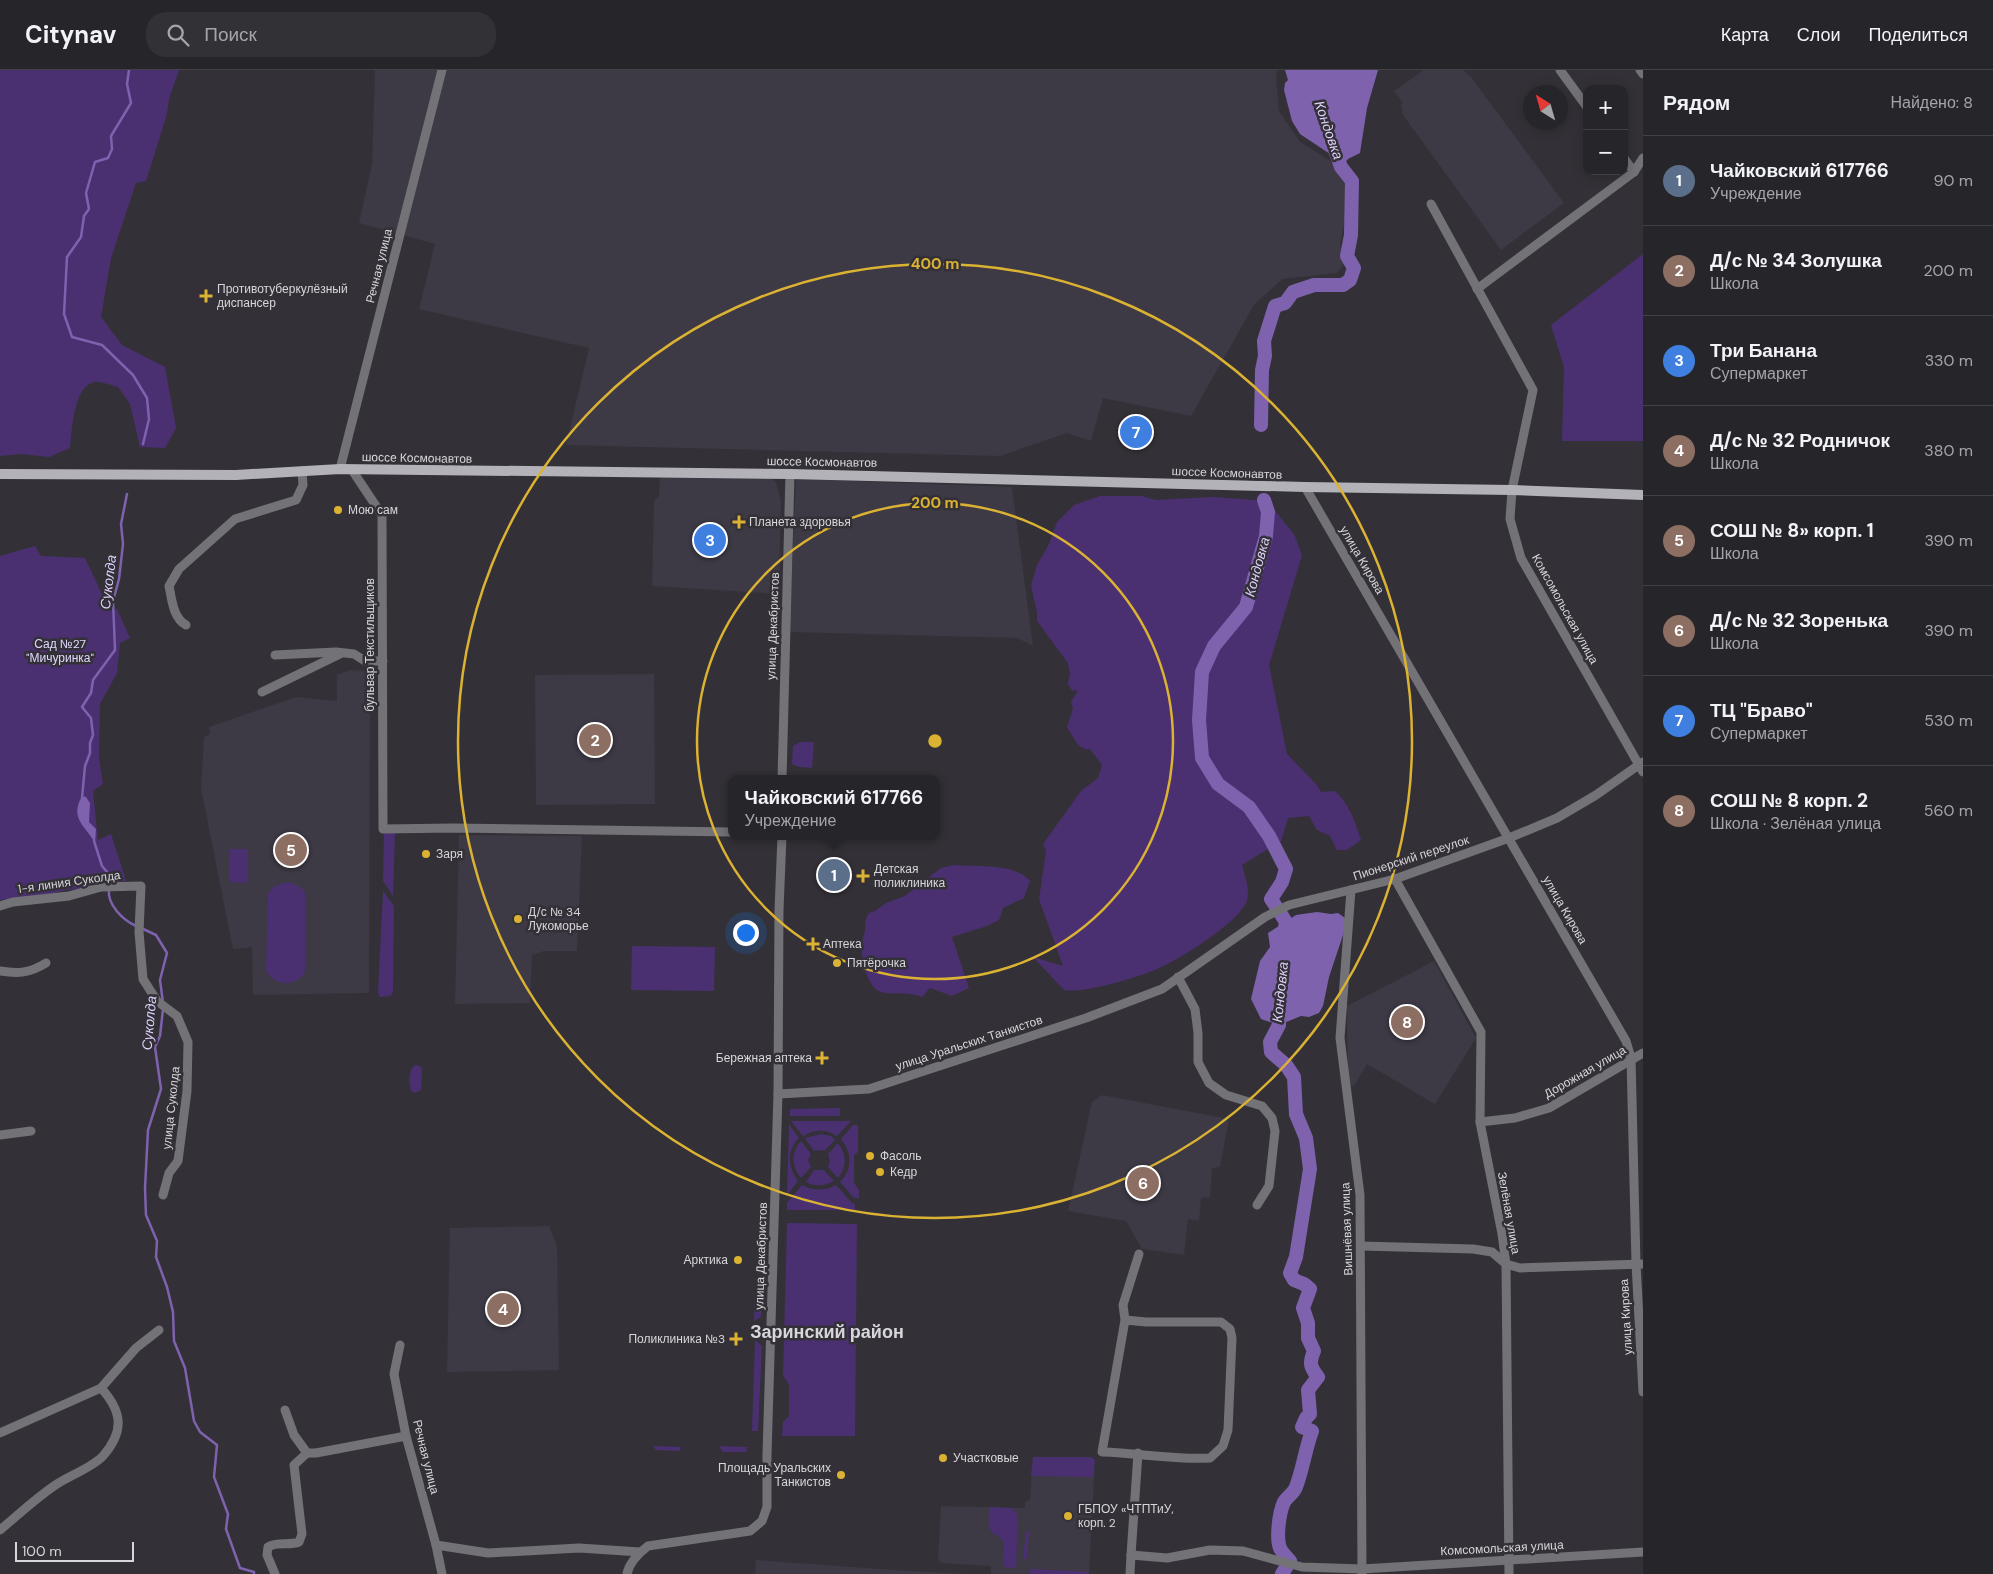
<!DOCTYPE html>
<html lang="ru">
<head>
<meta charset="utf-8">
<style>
  body { margin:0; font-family:"DM Sans",sans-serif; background:#323135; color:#f1f3f6 }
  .controls { position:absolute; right:15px; top:15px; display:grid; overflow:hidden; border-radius:10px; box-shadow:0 2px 12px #0003 }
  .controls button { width:45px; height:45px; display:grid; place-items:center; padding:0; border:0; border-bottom:1px solid #424246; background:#262529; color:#f1f3f6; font:25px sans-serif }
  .compass { position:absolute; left:1523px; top:15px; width:45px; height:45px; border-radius:50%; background:#262529; box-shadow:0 2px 12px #0003; rotate:323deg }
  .scale { position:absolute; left:15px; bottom:12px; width:119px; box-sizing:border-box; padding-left:5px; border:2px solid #d7d6da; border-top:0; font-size:14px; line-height:18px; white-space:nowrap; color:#d7d6da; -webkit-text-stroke:4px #333137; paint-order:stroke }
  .you { position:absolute; left:745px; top:862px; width:18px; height:18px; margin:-12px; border:4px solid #fff; border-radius:50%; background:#1a73e8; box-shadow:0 0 0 8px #1a73e833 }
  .badge { display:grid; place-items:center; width:32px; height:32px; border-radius:50%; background:#bca0f2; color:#fff; font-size:16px; font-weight:700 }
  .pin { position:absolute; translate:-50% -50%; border:2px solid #fff; box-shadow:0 1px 5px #0006 }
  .popup { position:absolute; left:728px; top:705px; width:212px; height:65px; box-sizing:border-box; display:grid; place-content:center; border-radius:10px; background:#262529; filter:drop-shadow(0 1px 4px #0005); font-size:16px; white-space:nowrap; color:#a4a5a8 }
  .popup b { font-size:19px; color:#f1f3f6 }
  .popup::after { content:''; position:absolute; left:50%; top:100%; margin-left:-10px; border:10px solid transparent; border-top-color:#262529 }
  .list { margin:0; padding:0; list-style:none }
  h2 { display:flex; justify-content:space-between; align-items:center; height:65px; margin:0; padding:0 20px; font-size:21px }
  h2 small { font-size:16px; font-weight:400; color:#a4a5a8 }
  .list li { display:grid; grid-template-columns:32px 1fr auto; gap:15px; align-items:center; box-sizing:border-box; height:90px; padding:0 20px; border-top:1px solid #424246 }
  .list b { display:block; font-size:19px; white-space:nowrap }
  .list p { margin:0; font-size:16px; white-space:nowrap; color:#a4a5a8 }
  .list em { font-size:16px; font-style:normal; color:#a4a5a8 }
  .icon { flex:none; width:28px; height:28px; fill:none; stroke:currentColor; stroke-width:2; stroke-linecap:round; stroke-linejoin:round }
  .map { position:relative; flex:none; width:1643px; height:1504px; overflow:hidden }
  header { display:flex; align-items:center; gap:30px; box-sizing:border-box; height:70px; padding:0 25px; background:#262529; border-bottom:1px solid #424246 }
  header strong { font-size:24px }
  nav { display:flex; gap:28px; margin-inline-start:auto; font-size:18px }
  .search { width:350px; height:45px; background:#323135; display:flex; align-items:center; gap:12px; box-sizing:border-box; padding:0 18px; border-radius:20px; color:#a4a5a8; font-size:19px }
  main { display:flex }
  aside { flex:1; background:#262529 }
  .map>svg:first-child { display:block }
</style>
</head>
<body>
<header>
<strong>Citynav</strong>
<div class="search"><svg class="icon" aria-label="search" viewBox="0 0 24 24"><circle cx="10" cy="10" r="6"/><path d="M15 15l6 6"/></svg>Поиск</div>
<nav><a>Карта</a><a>Слои</a><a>Поделиться</a></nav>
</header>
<main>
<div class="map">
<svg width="1643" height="1504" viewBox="0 0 1643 1504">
  <rect width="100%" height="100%" fill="#333137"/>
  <!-- built -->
  <g fill="#3d3945">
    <polygon points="375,0 1277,0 1276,9 1279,41 1300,72 1329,90 1352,115 1340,174 1345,193 1337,203 1282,209 1254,235 1191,346 1103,328 1091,371 1067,363 1000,386 566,375 589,278 419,239 435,174 359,153 372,94"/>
    <polygon points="1424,0 1463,0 1471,7 1564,133 1501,180 1403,45 1401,35 1403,33 1394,21"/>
    <polygon points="660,405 770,406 776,413 781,431 779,524 652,516 654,431 659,426"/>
    <polygon points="796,409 1012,417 1033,576 1017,568 789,562"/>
    <polygon points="350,600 370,601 369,923 253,925 252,877 233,879 201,718 204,667 210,664 209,657 296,627 337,631 337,605"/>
    <polygon points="654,604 655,734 536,735 535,605"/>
    <polygon points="459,765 582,766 577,881 544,881 532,885 530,933 455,934"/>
    <polygon points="1434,891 1476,968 1435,1034 1367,994 1354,1016 1348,1015 1347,936"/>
    <polygon points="1102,1025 1229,1049 1220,1097 1212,1098 1210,1127 1201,1128 1199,1151 1188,1149 1184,1185 1142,1179 1126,1151 1068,1141 1092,1032"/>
    <polygon points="549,1156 557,1177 559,1300 447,1302 450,1158"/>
    <polygon points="1033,1387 1091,1387 1095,1390 1089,1504 991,1504 991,1496 942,1493 938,1490 941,1436 1025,1438 1025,1432 1030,1429"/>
    <polygon points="756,1490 909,1501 965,1504 755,1504"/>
  </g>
  <!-- green -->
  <g fill="#4a3071">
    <path d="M0,0H179L169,29L167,44L146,111L136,113L111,188L101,247L122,275L165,297L176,358L165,378L140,377L130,334L118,317C112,316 101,311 95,312C73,315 72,362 70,378L49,387L21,384L0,386Z"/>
    <polygon points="1643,184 1643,371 1562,371 1564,297 1551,255"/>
    <path d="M1100,426H1142L1156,430L1213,427L1267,431L1294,464L1302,485L1269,595L1287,684L1316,714L1321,722L1335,721C1349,734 1355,751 1361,770L1347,780H1337L1330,766L1317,760L1309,746L1288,748L1281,771L1242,795C1245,808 1251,820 1246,833C1236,854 1179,890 1157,899C1138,907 1084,924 1064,920L1033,887L1063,896L1039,829L1046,781L1043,774L1081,721L1098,708L1102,695L1090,679C1078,681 1073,666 1067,657L1073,639L1071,632L1078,620L1072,621L1068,614L1070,604L1068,593L1037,551V542L1031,516L1037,495L1049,474L1057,452L1074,435Z"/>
    <polygon points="35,476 41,486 85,488 110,541 117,539 130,568 120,573 117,603 100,634 99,688 103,714 93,721 98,770 111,764 126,811 91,815 91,812 81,811 82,819 66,820 38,827 0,830 0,486"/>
    <polygon points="800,672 814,672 812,698 799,697 792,694 793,676"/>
    <polygon points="384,761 395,762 393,826 383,811"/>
    <polygon points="229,779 248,779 248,813 229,812"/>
    <path d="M954,795C974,797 1016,793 1030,811L1024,828L1003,838L999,850L987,856L952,867L969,918L952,926L930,918L922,927C906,920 888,927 877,920C866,912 860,885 862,873C862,869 864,865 865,861C866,854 864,850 869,843L875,841L886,833L905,826L941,798Z"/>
    <path d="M288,812L299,816L305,822V901C298,918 272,916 266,900L268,823L275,816Z"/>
    <polygon points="383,821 394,836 393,922 390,926 380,927 378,923"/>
    <polygon points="632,876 715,877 714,921 631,920"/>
    <path d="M415,995L420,996L422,1000L421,1020L415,1023L411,1021C409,1013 408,1000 415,995Z"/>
    <polygon points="840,1038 840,1046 790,1046 790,1039"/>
    <path d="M791,1051H851L837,1066C826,1059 815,1059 803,1066Z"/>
    <path d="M789,1054L799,1068C786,1081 788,1097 798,1111L787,1125Z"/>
    <path d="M853,1055H858V1082L854,1085V1113L859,1120V1128H854L840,1112C853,1099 852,1083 841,1069Z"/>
    <polygon points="821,1064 831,1066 835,1070 824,1081 819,1080 814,1081 805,1068"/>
    <path d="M801,1071L811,1084L808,1090L811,1097L801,1108C791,1097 791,1082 801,1071Z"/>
    <path d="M838,1073C847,1085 847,1097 838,1108L828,1097L830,1091L828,1084Z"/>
    <path d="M814,1100H824L834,1111C824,1116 816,1117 806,1112Z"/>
    <path d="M802,1115C813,1121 825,1121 836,1115L852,1133L855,1134V1140H787V1133Z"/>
    <polygon points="787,1153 857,1154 855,1366 782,1366 783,1352 789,1346 789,1314 783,1306"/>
    <polygon points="755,1229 762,1229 761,1247 754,1251"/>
    <polygon points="755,1270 762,1276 758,1361 752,1361"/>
    <polygon points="653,1376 681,1377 680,1381 656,1380"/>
    <polygon points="719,1376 747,1377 746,1382 723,1382"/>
    <polygon points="1033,1387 1091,1387 1095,1390 1093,1407 1031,1406"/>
    <polygon points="989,1437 1012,1438 1018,1445 1016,1498 1003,1497 1004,1474 999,1466 993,1464 989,1458"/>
    <polygon points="1026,1461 1029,1462 1027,1489 1023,1489"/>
    <polygon points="1030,1499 1089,1502 1088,1504 1030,1504"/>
  </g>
  <!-- water -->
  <g fill="#7e62ae">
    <polygon points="1285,0 1378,0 1367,38 1360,83 1348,89 1341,97 1333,86 1300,64 1292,51 1284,20 1285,13 1288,10"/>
    <path d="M82,726L86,727L90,733L89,752L96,759L95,773C86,756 69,749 82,726Z"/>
    <polygon points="1317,842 1331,844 1338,843 1345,848 1347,853 1329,907 1323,936 1319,943 1309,947 1301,946 1279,955 1261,949 1251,929 1260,891 1270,877 1268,863 1296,845"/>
  </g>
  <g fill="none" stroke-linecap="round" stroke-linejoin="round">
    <!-- stream -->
    <g stroke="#7e62ae" stroke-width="2.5">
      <polyline points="129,0 127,14 131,33 111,66 112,79 108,88 95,92 86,123 89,139 84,146 81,167 67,187 64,244 72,267 102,275 133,305 147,328 149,349 143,374"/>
      <polyline points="82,728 85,696 90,683 90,673 93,665 91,648 82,637 91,623 93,610 115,580 113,531 119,509 123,474 121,454 127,424"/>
      <polyline points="94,771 102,796 113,809 110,814"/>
      <path d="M109,819C107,835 123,850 136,856"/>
      <polyline points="141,858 156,865 167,883 160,910 163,933"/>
      <polyline points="163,939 160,966 155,977 161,1019 148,1060 145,1118 146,1145 157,1171 156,1187 167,1217 173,1242 174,1271 185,1298 194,1351 200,1362 217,1375 214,1407 228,1444 226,1459 240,1498 254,1502 254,1504"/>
    </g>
    <!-- river -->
    <g stroke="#7e62ae" stroke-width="14">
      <polyline points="1261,355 1262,300 1265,286 1264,271 1275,236 1285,233 1293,222 1314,215 1343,215 1350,210 1354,198 1347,186 1351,165 1352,111 1341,97 1335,80"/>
      <polyline points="1264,430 1268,442 1266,466 1246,537 1214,576 1202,602 1199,650 1202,688 1218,714 1249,737 1269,766 1286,799 1282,812 1271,829 1286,852 1283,870"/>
      <path d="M1279,937V955L1270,972L1271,982L1286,995L1294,1007L1296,1044L1306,1068L1310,1099L1296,1187L1290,1203L1294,1210L1304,1214L1310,1219L1303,1238L1308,1253V1268L1314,1281C1309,1293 1310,1297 1318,1307L1308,1320L1310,1344L1306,1348L1302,1357L1312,1361C1305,1380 1303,1399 1296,1417C1294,1423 1287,1427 1284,1432C1279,1443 1276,1468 1280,1478C1282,1483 1287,1487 1290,1491L1282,1504"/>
    </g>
    <!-- minor -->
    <g stroke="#737276" stroke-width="9">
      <polyline points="1560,0 1587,37"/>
      <polyline points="1640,0 1643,4"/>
      <polyline points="1624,88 1634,102"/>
      <polyline points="1431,134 1533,320 1512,420 1510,449 1521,488 1643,702"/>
      <polyline points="1477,219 1634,102 1643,88"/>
      <polyline points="340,399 442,0"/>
      <polyline points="352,400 382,445 383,759 453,758 732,762"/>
      <polyline points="1305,417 1626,971 1631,988 1636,1194 1643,1322"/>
      <path d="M186,555C173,548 172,530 169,516L179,499L235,449L296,430L303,415L302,401"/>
      <polyline points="275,585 336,582 354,584 365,591 383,591"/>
      <polyline points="262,622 340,584"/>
      <polyline points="782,709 790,404"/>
      <polyline points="1395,809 1481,962 1480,1052 1502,1164 1506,1194 1509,1504"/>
      <polyline points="1351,820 1340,968 1360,1125 1362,1504"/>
      <polyline points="0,836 13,832 69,826 101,817 141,816 139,862 143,909 157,931 177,946 188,972 187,1021 178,1091 169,1103 163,1125"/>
      <path d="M0,901C18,904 30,903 46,893"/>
      <polyline points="1178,907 1195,939 1198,963 1198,992 1209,1013 1226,1025 1262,1036 1272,1048 1275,1061 1269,1116 1257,1135"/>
      <polyline points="778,1024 869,1019 1086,948 1162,919 1265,847 1289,835 1395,809 1509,768 1557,748 1596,725 1643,692"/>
      <polyline points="1480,1052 1515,1048 1549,1038 1643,983"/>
      <polyline points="0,1065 31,1061"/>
      <polyline points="1361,1176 1473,1179 1492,1182 1506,1194 1520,1198 1643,1194"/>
      <path d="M1125,1250L1146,1252H1221L1230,1259L1232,1268L1228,1360L1223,1376L1210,1388C1174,1390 1139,1383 1102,1382L1125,1250L1123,1235L1139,1184"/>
      <polyline points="400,1275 394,1304 406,1366 436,1475 442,1504"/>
      <polyline points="285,1340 294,1365 307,1383 316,1383 406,1366"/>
      <polyline points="0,1363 101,1318 136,1278 159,1260"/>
      <path d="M0,1460C18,1445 35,1429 54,1416C68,1406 92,1398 103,1386C125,1361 122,1341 101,1318"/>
      <polyline points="436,1475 488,1483 579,1478 640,1482"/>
      <polyline points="1131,1485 1138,1383"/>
      <path d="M275,1504L267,1485L268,1477C277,1471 289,1476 299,1472L302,1464L294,1395L307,1383"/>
      <path d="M627,1504C629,1492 639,1483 648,1476L750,1461L762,1451L767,1437V1384L778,1024L779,840L782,766"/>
      <polyline points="1130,1504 1131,1485 1167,1488 1210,1480 1243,1481 1302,1497 1362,1499 1643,1482"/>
    </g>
    <!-- major -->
    <polyline stroke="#b4b2b9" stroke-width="10" points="0,404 236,405 340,399 790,404 1305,417 1512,420 1643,425"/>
  </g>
  <!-- distance rings -->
  <g fill="none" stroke="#dcb233" stroke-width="2.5">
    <circle cx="935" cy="671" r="238"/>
    <circle cx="935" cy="671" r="477"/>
  </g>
  <!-- markers -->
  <g fill="#dcb233" stroke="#333137" stroke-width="2">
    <path d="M203.5 218.5h5v5h5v5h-5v5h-5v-5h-5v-5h5z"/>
    <circle cx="338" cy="440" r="5"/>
    <path d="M736.5 444.5h5v5h5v5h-5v5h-5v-5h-5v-5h5z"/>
    <circle cx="426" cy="784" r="5"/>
    <path d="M860.5 798.5h5v5h5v5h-5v5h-5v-5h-5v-5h5z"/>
    <circle cx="518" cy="849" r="5"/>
    <path d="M810.5 866.5h5v5h5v5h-5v5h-5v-5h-5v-5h5z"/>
    <circle cx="837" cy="893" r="5"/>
    <path d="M819.5 980.5h5v5h5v5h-5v5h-5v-5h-5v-5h5z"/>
    <circle cx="870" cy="1086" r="5"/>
    <circle cx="880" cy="1102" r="5"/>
    <circle cx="738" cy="1190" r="5"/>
    <path d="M733.5 1261.5h5v5h5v5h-5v5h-5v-5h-5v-5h5z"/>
    <circle cx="943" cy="1388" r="5"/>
    <circle cx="841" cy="1405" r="5"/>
    <circle cx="1068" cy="1446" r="5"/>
  </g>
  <g text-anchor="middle" stroke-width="5" stroke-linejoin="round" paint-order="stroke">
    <!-- street labels -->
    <g font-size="12" fill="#d7d6da" stroke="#333137">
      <text transform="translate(379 196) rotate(-76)" y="4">Речная улица</text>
      <text transform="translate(417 388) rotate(1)" y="4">шоссе Космонавтов</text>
      <text transform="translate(822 392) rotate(1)" y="4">шоссе Космонавтов</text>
      <text transform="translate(1227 403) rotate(2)" y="4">шоссе Космонавтов</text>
      <text transform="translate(1362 490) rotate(60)" y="4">улица Кирова</text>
      <text transform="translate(1565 539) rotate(61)" y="4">Комсомольская улица</text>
      <text transform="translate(773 556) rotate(-88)" y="4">улица Декабристов</text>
      <text transform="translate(370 575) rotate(-90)" y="4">бульвар Текстильщиков</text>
      <text transform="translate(1411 788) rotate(-18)" y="4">Пионерский переулок</text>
      <text transform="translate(69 812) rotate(-8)" y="4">1-я линия Суколда</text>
      <text transform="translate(1565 840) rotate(60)" y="4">улица Кирова</text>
      <text transform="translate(969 973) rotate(-18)" y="4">улица Уральских Танкистов</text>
      <text transform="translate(1585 1002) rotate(-30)" y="4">Дорожная улица</text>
      <text transform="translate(171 1038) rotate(-84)" y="4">улица Суколда</text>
      <text transform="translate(1509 1143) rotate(80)" y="4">Зелёная улица</text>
      <text transform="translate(1347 1159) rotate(-92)" y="4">Вишнёвая улица</text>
      <text transform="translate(761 1186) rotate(-88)" y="4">улица Декабристов</text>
      <text transform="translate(1626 1247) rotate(-93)" y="4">улица Кирова</text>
      <text transform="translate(426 1387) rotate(76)" y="4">Речная улица</text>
      <text transform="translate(1502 1478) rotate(-3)" y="4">Комсомольская улица</text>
    </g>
    <!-- poi labels -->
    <g font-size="12" fill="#d7d6da" stroke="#333137" text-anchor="start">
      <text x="217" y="223">Противотуберкулёзный<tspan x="217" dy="14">диспансер</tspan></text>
      <text x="348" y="444">Мою сам</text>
      <text x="749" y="456">Планета здоровья</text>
      <text x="436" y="788">Заря</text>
      <text x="874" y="803">Детская<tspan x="874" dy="14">поликлиника</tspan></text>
      <text x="528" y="846">Д/с № 34<tspan x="528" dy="14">Лукоморье</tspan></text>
      <text x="823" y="878">Аптека</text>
      <text x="847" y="897">Пятёрочка</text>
      <text x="812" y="992" text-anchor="end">Бережная аптека</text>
      <text x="880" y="1090">Фасоль</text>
      <text x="890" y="1106">Кедр</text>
      <text x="728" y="1194" text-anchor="end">Арктика</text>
      <text x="725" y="1273" text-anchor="end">Поликлиника №3</text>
      <text x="953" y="1392">Участковые</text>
      <text x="831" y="1402" text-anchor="end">Площадь Уральских<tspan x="831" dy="14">Танкистов</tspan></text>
      <text x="1078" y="1443">ГБПОУ «ЧТПТиУ,<tspan x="1078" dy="14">корп. 2</tspan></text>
    </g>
    <!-- park labels -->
    <g font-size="12" fill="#e1d4fe" stroke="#333137">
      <text x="60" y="578">Сад №27<tspan x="60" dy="14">"Мичуринка"</tspan></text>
    </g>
    <!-- water labels -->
    <g font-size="14" font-style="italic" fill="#ddd0fa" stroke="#333137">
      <text transform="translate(1329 60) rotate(71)" y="5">Кондовка</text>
      <text transform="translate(1257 497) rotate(-75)" y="5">Кондовка</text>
      <text transform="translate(108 512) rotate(-83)" y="5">Суколда</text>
      <text transform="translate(1280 922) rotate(-84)" y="5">Кондовка</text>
      <text transform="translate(149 953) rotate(-85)" y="5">Суколда</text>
    </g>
    <!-- district labels -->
    <g font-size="18" font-weight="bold" fill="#d7d6da" stroke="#333137">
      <text x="827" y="1268">Заринский район</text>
    </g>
  </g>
  <circle cx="935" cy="671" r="8" fill="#dcb233" stroke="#333137" stroke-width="2.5"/>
  <g font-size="15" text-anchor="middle" font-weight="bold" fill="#dcb233" stroke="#333137" stroke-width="5" stroke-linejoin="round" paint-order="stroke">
    <text x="935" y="199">400 m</text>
    <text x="935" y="438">200 m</text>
  </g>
</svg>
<div class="controls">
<button>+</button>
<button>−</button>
</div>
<svg class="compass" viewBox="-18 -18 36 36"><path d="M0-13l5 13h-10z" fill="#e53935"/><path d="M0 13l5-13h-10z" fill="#a4a5a8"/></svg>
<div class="scale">100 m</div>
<div class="you"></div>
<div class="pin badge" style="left:834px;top:805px;background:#5c6f8a">1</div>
<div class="popup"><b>Чайковский 617766</b>Учреждение</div>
<div class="pin badge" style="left:595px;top:670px;background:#8d6e63">2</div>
<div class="pin badge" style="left:710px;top:470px;background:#3f7fe0">3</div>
<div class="pin badge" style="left:503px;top:1239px;background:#8d6e63">4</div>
<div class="pin badge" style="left:291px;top:780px;background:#8d6e63">5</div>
<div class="pin badge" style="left:1143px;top:1113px;background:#8d6e63">6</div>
<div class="pin badge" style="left:1136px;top:362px;background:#3f7fe0">7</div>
<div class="pin badge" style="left:1407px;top:952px;background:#8d6e63">8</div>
</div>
<aside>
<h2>Рядом<small>Найдено: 8</small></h2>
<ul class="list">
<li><span class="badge" style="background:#5c6f8a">1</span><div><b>Чайковский 617766</b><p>Учреждение</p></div><em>90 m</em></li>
<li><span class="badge" style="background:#8d6e63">2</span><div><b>Д/с № 34 Золушка</b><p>Школа</p></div><em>200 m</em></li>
<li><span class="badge" style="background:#3f7fe0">3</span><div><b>Три Банана</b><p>Супермаркет</p></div><em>330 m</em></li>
<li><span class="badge" style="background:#8d6e63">4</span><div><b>Д/с № 32 Родничок</b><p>Школа</p></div><em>380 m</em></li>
<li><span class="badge" style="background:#8d6e63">5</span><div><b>СОШ № 8» корп. 1</b><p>Школа</p></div><em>390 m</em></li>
<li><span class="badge" style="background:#8d6e63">6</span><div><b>Д/с № 32 Зоренька</b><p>Школа</p></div><em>390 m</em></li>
<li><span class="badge" style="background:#3f7fe0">7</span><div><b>ТЦ &quot;Браво&quot;</b><p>Супермаркет</p></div><em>530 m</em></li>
<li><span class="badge" style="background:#8d6e63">8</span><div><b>СОШ № 8 корп. 2</b><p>Школа · Зелёная улица</p></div><em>560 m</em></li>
</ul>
</aside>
</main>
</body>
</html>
